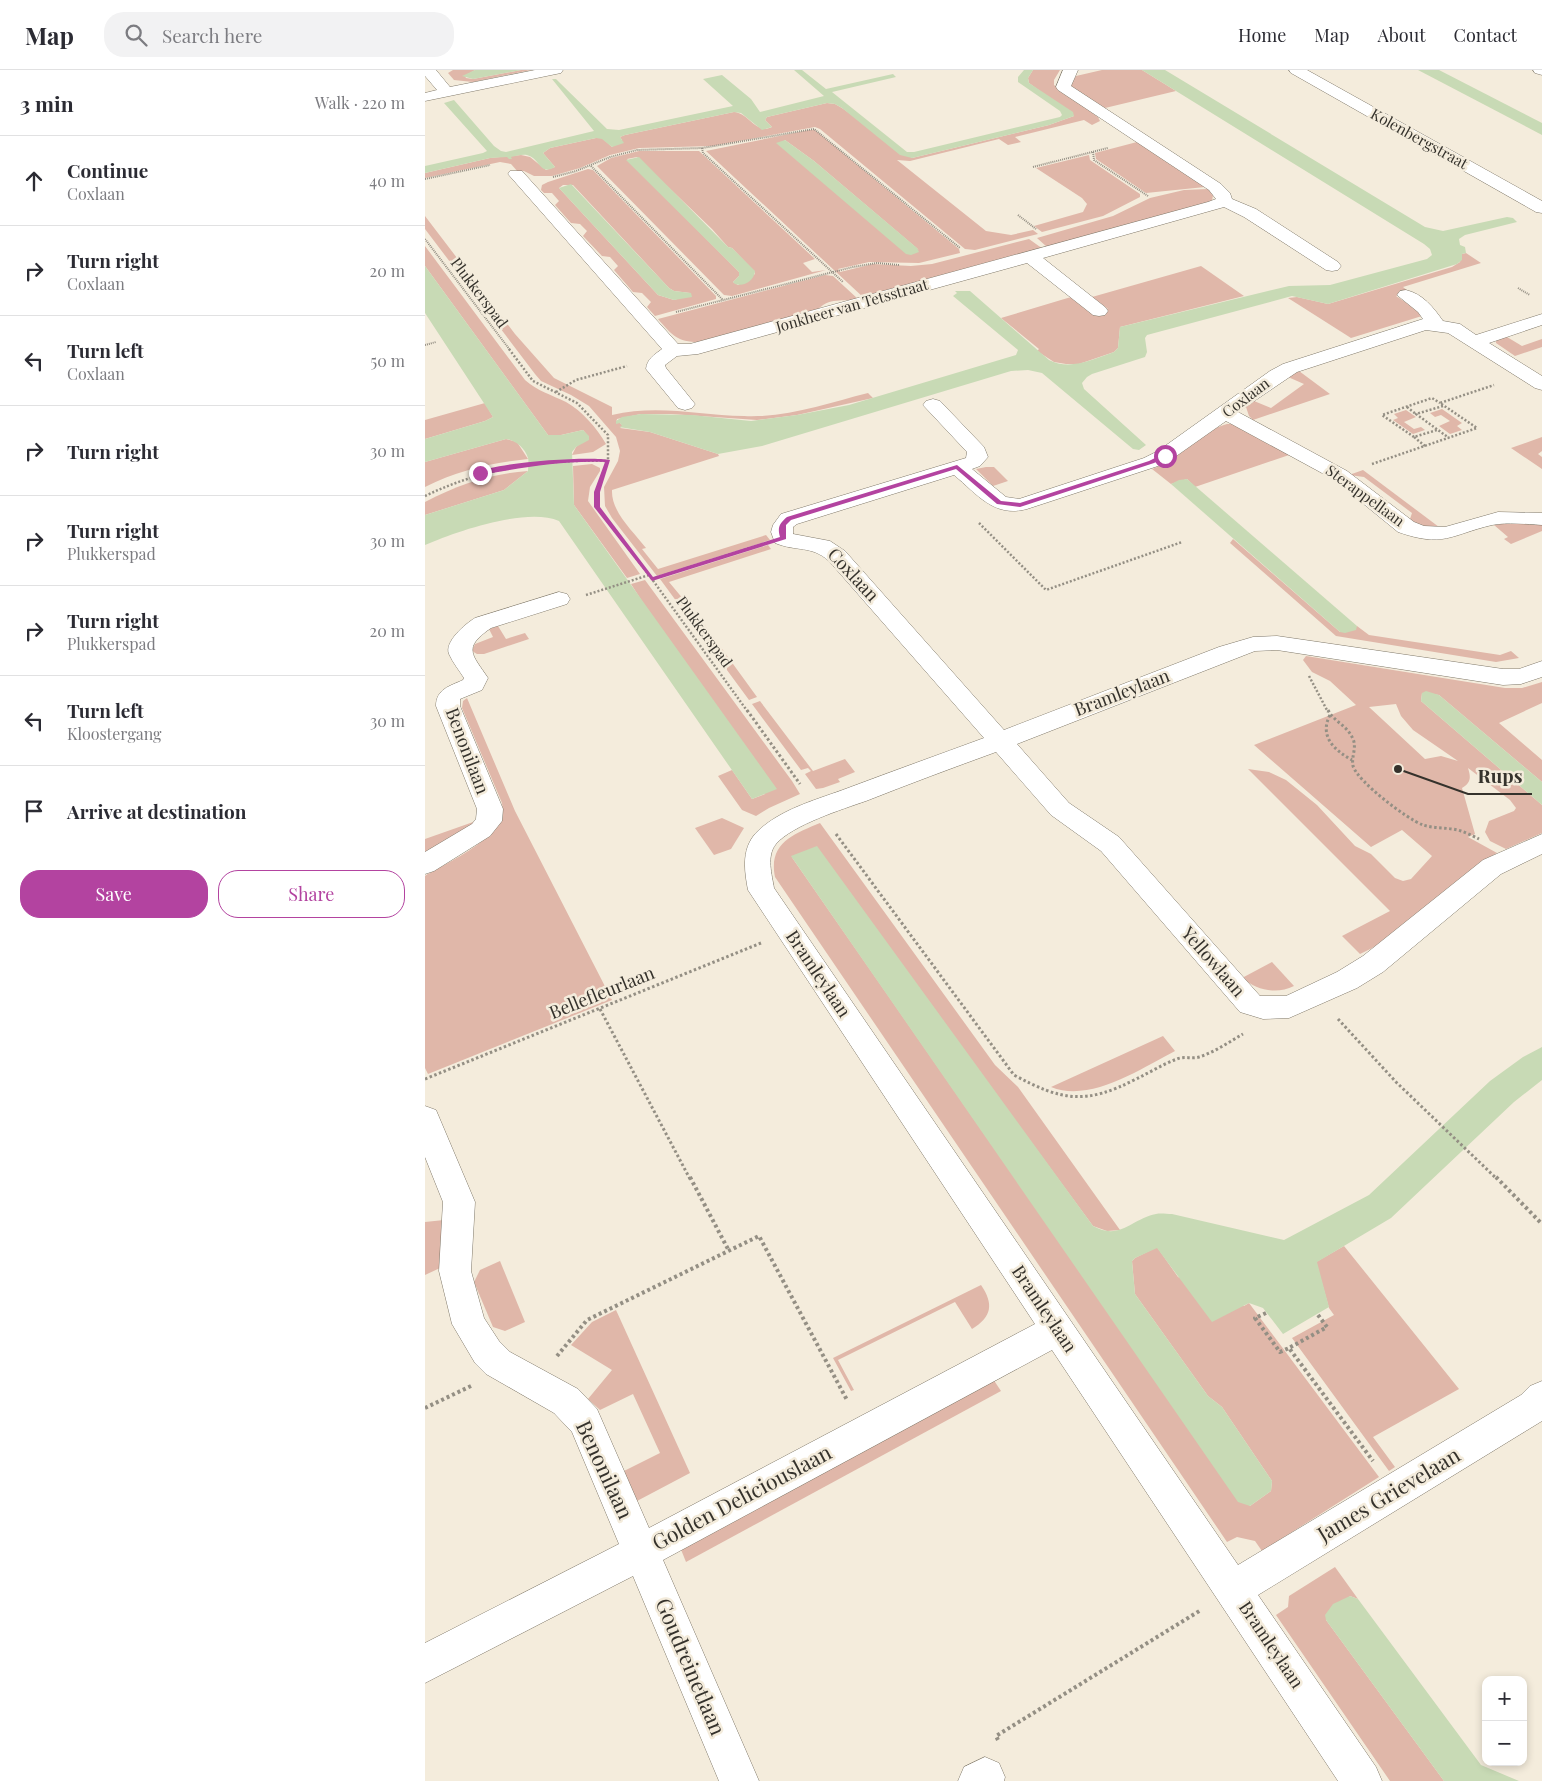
<!DOCTYPE html>
<html lang="en">
<head>
<meta charset="utf-8">
<style>
  body { margin:0; font-family:"Playfair Display",serif; background:#f2f2f3; color:#2b2b33 }
  .controls { position:absolute; right:15px; bottom:15px; display:grid; overflow:hidden; border-radius:10px; box-shadow:0 2px 8px #0003 }
  .controls button { width:45px; height:45px; display:grid; place-items:center; padding:0; border:0; border-bottom:1px solid #e1e1e2; background:#fff; color:#2b2b33; font:25px sans-serif }
  .stop { position:absolute; width:15px; height:15px; margin:-11px; border:4px solid #b343a0; border-radius:50%; background:#fff }
  .stop.end { background:#b343a0; border-color:#fff; box-shadow:0 1px 5px #0008 }
  .list { margin:0; padding:0; list-style:none }
  h2 { display:flex; justify-content:space-between; align-items:center; height:65px; margin:0; padding:0 20px; font-size:21px }
  h2 small { font-size:16px; font-weight:400; color:#7c7c81 }
  .list li { display:grid; grid-template-columns:32px 1fr auto; gap:15px; align-items:center; box-sizing:border-box; height:90px; padding:0 20px; border-top:1px solid #e1e1e2 }
  .list b { display:block; font-size:19px; white-space:nowrap }
  .list p { margin:0; font-size:16px; white-space:nowrap; color:#7c7c81 }
  .list em { font-size:16px; font-style:normal; color:#7c7c81 }
  .actions { display:flex; gap:10px; padding:15px 20px }
  .actions a { flex:1; padding:11px 0; border:1px solid #b343a0; border-radius:20px; text-align:center; font-size:18px; color:#b343a0 }
  .actions .main { background:#b343a0; color:#fff }
  .icon { flex:none; width:28px; height:28px; fill:none; stroke:currentColor; stroke-width:2; stroke-linecap:round; stroke-linejoin:round }
  .map { position:relative; flex:none; width:1117px; height:1711px; overflow:hidden }
  header { display:flex; align-items:center; gap:30px; box-sizing:border-box; height:70px; padding:0 25px; background:#fff; border-bottom:1px solid #e1e1e2 }
  header strong { font-size:24px }
  nav { display:flex; gap:28px; margin-inline-start:auto; font-size:18px }
  .search { width:350px; height:45px; background:#f2f2f3; display:flex; align-items:center; gap:12px; box-sizing:border-box; padding:0 18px; border-radius:20px; color:#7c7c81; font-size:19px }
  main { display:flex }
  aside { flex:1; background:#fff }
  .map>svg:first-child { display:block }
</style>
</head>
<body>
<header>
<strong>Map</strong>
<div class="search"><svg class="icon" aria-label="search" viewBox="0 0 24 24"><circle cx="10" cy="10" r="6"/><path d="M15 15l6 6"/></svg>Search here</div>
<nav><a>Home</a><a>Map</a><a>About</a><a>Contact</a></nav>
</header>
<main>
<aside>
<h2>3 min<small>Walk · 220 m</small></h2>
<ul class="list">
<li><svg class="icon" aria-label="ahead" viewBox="0 0 24 24"><path d="M12 20V5M6 11l6-6 6 6"/></svg><div><b>Continue</b><p>Coxlaan</p></div><em>40 m</em></li>
<li><svg class="icon" aria-label="right" viewBox="0 0 24 24"><path d="M7 20v-9h11M14 6l5 5-5 5"/></svg><div><b>Turn right</b><p>Coxlaan</p></div><em>20 m</em></li>
<li><svg class="icon" aria-label="left" viewBox="0 0 24 24"><path d="M17 20v-9H6M10 6l-5 5 5 5"/></svg><div><b>Turn left</b><p>Coxlaan</p></div><em>50 m</em></li>
<li><svg class="icon" aria-label="right" viewBox="0 0 24 24"><path d="M7 20v-9h11M14 6l5 5-5 5"/></svg><div><b>Turn right</b></div><em>30 m</em></li>
<li><svg class="icon" aria-label="right" viewBox="0 0 24 24"><path d="M7 20v-9h11M14 6l5 5-5 5"/></svg><div><b>Turn right</b><p>Plukkerspad</p></div><em>30 m</em></li>
<li><svg class="icon" aria-label="right" viewBox="0 0 24 24"><path d="M7 20v-9h11M14 6l5 5-5 5"/></svg><div><b>Turn right</b><p>Plukkerspad</p></div><em>20 m</em></li>
<li><svg class="icon" aria-label="left" viewBox="0 0 24 24"><path d="M17 20v-9H6M10 6l-5 5 5 5"/></svg><div><b>Turn left</b><p>Kloostergang</p></div><em>30 m</em></li>
<li><svg class="icon" aria-label="arrive" viewBox="0 0 24 24"><path d="M6 21V4h12l-3 4 3 4H6"/></svg><div><b>Arrive at destination</b></div></li>
</ul>
<div class="actions"><a class="main">Save</a><a>Share</a></div>
</aside>
<div class="map">
<svg width="1117" height="1711" viewBox="0 0 1117 1711">
  <rect width="100%" height="100%" fill="#f4ecdc"/>
  <!-- green -->
  <g fill="#e0b7a9" fill-rule="evenodd">
    <polygon points="28,0 50,0 40,6 41,8 48,9 96,0 106,0 48,12 29,10 23,3"/>
    <path d="M608,0H635L629,10V15L673,47L675,51L667,55L659,50L590,67L596,72L583,75L574,69L485,91L472,90L561,161L586,165L608,160L613,164L550,180L540,179L395,59L390,57L287,76L214,78L185,85L155,98L127,106H109L99,101L93,102L86,94L75,92L0,108V103L65,88L96,85L105,87L121,100L130,97L118,83L125,78L171,68H177L187,77L197,70L195,67L200,65L309,42C324,43 331,65 347,57L340,50L342,47L402,33L410,34L417,38L487,88L624,55L649,46L604,13L603,8Z"/>
    <polygon points="677,0 717,0 751,21 680,38 645,16 651,6"/>
    <path d="M384,60H390L534,179L535,183L494,193L444,192L413,199L415,202L448,194L486,196L507,194L604,169L618,179L439,228L281,81ZM360,70L389,91L494,180L421,131L355,75Z"/>
    <polygon points="712,72 780,117 721,123 671,89 670,83"/>
    <path d="M214,81H274L390,189L378,193L387,202L401,200L307,226L299,225L172,96L186,88ZM212,87L287,159L303,177L307,178L329,201L330,204L313,215L308,212L314,206V202L202,89Z"/>
    <polygon points="664,85 665,90 715,124 715,127 678,146 617,162 609,156 658,142 662,134 657,128 611,98"/>
    <path d="M163,99L168,100L291,226V229L230,246L222,237L226,232L217,223L208,222L189,200L193,196L185,187L177,186L158,166L162,161L155,154L146,153L130,135L134,131L127,123H119L116,120L117,115L123,112ZM138,115H148L244,218L249,221L265,223V225L249,230L233,225L134,118Z"/>
    <polygon points="783,119 788,125 787,131 782,133 622,177 612,168 688,146 725,128 759,120"/>
    <path d="M0,146L90,264L129,308L187,337V345C232,334 274,345 319,346C361,348 403,333 443,323L448,328L372,345L332,350L246,344H216L192,349L191,353H195L198,356L195,358L225,362L293,384L294,386L187,420C186,442 208,461 221,478L217,479L233,499L341,465L345,470L232,506L187,448L180,436L179,417L193,391L195,381L191,367L164,336L146,325L116,311L110,304L0,159Z"/>
    <path d="M0,176L100,310C112,321 127,325 141,332C157,341 172,358 181,374L168,382L147,385L151,377L163,366L158,360L136,365H123L0,196Z"/>
    <polygon points="1041,183 1056,193 978,217 984,222 971,226 994,241 997,246 926,268 863,228 872,227 903,234 1027,197 1035,192 1037,184"/>
    <polygon points="776,196 819,226 695,257 693,278 689,282 654,294 641,294 629,292 612,281 614,279 576,248 646,227 668,244 683,239 667,227"/>
    <path d="M400,205L408,206L433,229C420,232 402,227 393,240L274,272C252,272 247,265 233,249Z"/>
    <polygon points="1082,267 1097,276 1117,269 1117,277 1090,286 1071,273 1071,270"/>
    <polygon points="874,301 905,324 828,350 824,346 821,337 829,331 846,338 879,314 863,307"/>
    <polygon points="60,333 68,347 60,351 0,369 0,350"/>
    <polygon points="1017,339 1037,353 1032,356 1037,360 1025,364 1014,356 1025,351 1016,345 1010,347 1005,343"/>
    <polygon points="981,340 991,347 979,352 989,359 996,357 1000,360 988,364 968,350 973,348 969,344"/>
    <path d="M802,354H809L867,384L770,417L762,409L746,414L727,399C755,390 777,360 802,354Z"/>
    <polygon points="1117,367 1117,381 1113,384 1117,387 1117,399 1086,378"/>
    <path d="M81,369L92,372L103,389C66,393 34,400 0,417V392Z"/>
    <polygon points="167,394 175,398 175,401 165,417 163,431 215,504 202,508 149,435 148,396"/>
    <polygon points="561,397 569,397 583,411 568,416 551,399"/>
    <polygon points="938,400 1014,457 1005,458 984,452 987,443 939,407 924,405"/>
    <path d="M103,401L79,420L0,445V432C35,414 64,404 103,401Z"/>
    <polygon points="1082,453 1117,455 1117,461 1086,474 1079,469 1083,467 1069,455"/>
    <polygon points="808,469 915,562 932,556 944,565 1075,585 1086,581 1094,588 1071,592 911,566 805,473"/>
    <polygon points="343,475 346,479 244,512 279,554 332,627 324,630 235,509"/>
    <polygon points="220,510 367,711 375,724 344,738 331,746 317,740 293,706 307,700 327,729 340,724 206,514"/>
    <polygon points="73,556 81,569 100,563 104,569 59,584 52,584 47,581 50,574 68,567 64,559"/>
    <path d="M881,586L1080,618H1097L1117,612V633L1074,653L1117,690V712L1014,625L997,623L996,631L1117,735V763L1081,779L1065,771L1060,762L1064,751L1089,741L1091,738L1085,730L1043,698C1046,707 1046,713 1037,718L1050,764L1043,767L1072,783C1023,811 988,860 935,884L917,866L965,841L823,699L844,702L861,710L892,735L930,776L946,784L970,808L978,811L986,809L1007,786L977,760L946,777L829,675L931,635L905,611L887,602L878,590ZM971,634L976,646L988,660L1033,691L1016,686L1000,689L944,637Z"/>
    <path d="M42,628L90,741L187,930L3,1004L0,998V806C24,791 83,767 77,733L37,638L38,631Z"/>
    <polygon points="335,631 388,701 420,689 430,702 413,709 415,712 398,718 391,719 380,704 386,701 383,698 376,700 327,634"/>
    <polygon points="297,748 319,758 306,779 289,785 270,758"/>
    <polygon points="51,751 47,756 0,785 0,769"/>
    <path d="M395,753L570,995L593,1017L695,1160L682,1161L668,1156L578,1034L366,786L562,1068L825,1436L846,1421L847,1411L797,1337L783,1326L710,1224L707,1191L710,1188L732,1177L753,1207L819,1236L824,1233L954,1407L837,1481L830,1471L812,1467L802,1472L350,807C343,773 369,764 395,753Z"/>
    <path d="M847,892L869,916C851,925 832,920 817,908Z"/>
    <path d="M738,966L750,981C715,999 666,1033 626,1017Z"/>
    <polygon points="19,1150 15,1198 0,1205 0,1152"/>
    <polygon points="919,1176 1034,1319 948,1367 970,1397 964,1401 867,1268 909,1245 904,1238 891,1192"/>
    <polygon points="75,1191 100,1252 80,1261 68,1257 49,1212 55,1200"/>
    <path d="M556,1215C569,1234 567,1247 547,1259L530,1232L413,1290L429,1320L426,1321L408,1288Z"/>
    <polygon points="191,1240 265,1403 212,1431 199,1401 235,1383 208,1324 175,1340 163,1329 187,1300 146,1275 167,1252"/>
    <polygon points="568,1309 576,1321 261,1492 255,1477"/>
    <polygon points="910,1497 933,1529 925,1526 901,1550 1019,1711 965,1711 851,1545 863,1537 864,1526"/>
  </g>
  <!-- water -->
  <g fill="#c8dab5">
    <polygon points="50,0 96,0 48,9 37,6"/>
    <path d="M369,0H377L401,19L468,4L471,7L407,22L482,82H489L635,47L637,45L635,41L593,12V7L599,0H608L603,8L604,13L648,42L649,46L624,55L487,88L475,85L417,38L410,34L402,33L342,47L340,50L347,57L337,60L316,43L309,42L200,65L195,67L199,73L187,77L177,69L171,68L125,78L118,83L130,97C114,106 116,89 102,85C97,84 91,86 86,87L87,89H84L82,87L65,88L0,103V96L58,83L62,81L19,33L29,30L69,76L76,81L81,82L169,61L127,9H131L135,13L182,59L194,60L308,36L278,9L297,5L326,29L335,42L399,26Z"/>
    <path d="M717,0H740L745,3L1000,157L1018,161L1082,147L1088,148L1092,152L1040,165L1034,169L1035,175L1040,177L1041,183L1037,184V190L1032,194L903,234L867,226L722,265L720,268L722,282L720,287L667,304L662,307L657,313L659,319L721,375L714,380L708,379L617,303L603,300L586,301L337,376L293,384L225,362L194,357L197,356L195,353L191,354V351L197,347L216,344L267,345L326,351L372,345L424,335L591,285L593,280L528,226L532,223L530,221H545L624,290C645,301 669,289 689,282L693,278L695,257L864,216L905,215L1002,189L1007,185L1005,179L999,174Z"/>
    <polygon points="993,0 1014,0 1117,53 1117,65"/>
    <polygon points="360,70 389,91 492,178 494,182 486,185 481,184 351,73"/>
    <path d="M214,87L303,177L307,178L330,201C329,211 319,217 310,214L308,212L314,206V202L201,90Z"/>
    <polygon points="146,114 244,218 249,221 266,223 267,227 249,230 233,225 134,118"/>
    <path d="M0,196L123,365H136L158,360L164,366V370L151,377L147,382L149,435L352,719L327,729L134,451C102,437 32,461 0,475V445L79,420L103,401C103,398 104,391 103,388C100,378 90,370 81,369L0,392V369L60,351L68,347L0,243Z"/>
    <polygon points="762,409 932,556 931,560 920,563 915,562 746,414 754,410"/>
    <polygon points="1001,621 1014,625 1117,712 1117,735 996,631 997,623"/>
    <path d="M392,776L668,1156C695,1171 706,1149 731,1144C736,1143 741,1144 747,1144L859,1170L944,1125L1065,1011L1098,987L1117,977V1010L1089,1032L966,1148L892,1192L904,1237L858,1264L838,1238L824,1233L787,1252L732,1178L710,1188L707,1191L710,1224L783,1326L797,1337L847,1411L846,1421L825,1436L813,1432L366,786Z"/>
    <polygon points="925,1526 933,1529 1056,1695 1094,1711 1019,1711 901,1550 900,1545 908,1534"/>
  </g>
  <g fill="none" stroke-linecap="round" stroke-linejoin="round">
    <!-- minor casing -->
    <g stroke="#80796a" stroke-width="1">
      <g id="minor">
        <polygon points="0,0 11,0 25,17 110,0 138,0 136,3 131,4 0,31 0,23 12,20 0,6"/>
        <path d="M638,0H653L646,16L796,114L805,123L807,129L831,139L913,192L916,196L913,200L907,201L901,200L819,147L799,137L618,188L680,237L683,241L680,245L674,246L668,245L602,193L273,284L252,286L240,295L241,298L270,334L267,338L260,340L253,338L221,299C222,289 229,285 237,279L83,104L85,101H97L253,274H265L783,132L791,129L784,120L633,20L631,17Z"/>
        <polygon points="864,0 882,0 1117,131 1117,143 1111,142 866,3"/>
        <polygon points="1108,0 1117,0 1117,5 1110,3"/>
        <path d="M981,220C998,224 1008,237 1018,251L1035,254L1051,265L1117,244V255L1064,273L1117,306V320L1110,318L1023,263L1001,260L872,302L813,342L922,401L989,452L999,456L1020,457L1073,442L1117,443V455C1101,454 1083,452 1067,455C1025,465 1019,478 973,462L908,409L801,351L747,389L733,396L602,439C569,448 552,424 529,405L372,454L368,457V464L405,471L420,481L579,660L794,577L828,567L852,566L1078,599H1094L1117,591V607L1096,614L1078,615L852,580L830,581L592,674L644,733L694,767L835,926H861L912,902L938,886L1058,790L1117,764V784L1076,804L958,902L932,918L864,948L838,949L815,942L676,781L626,745L571,682C527,698 484,714 441,731C418,739 367,755 351,774C341,786 347,805 349,818L813,1495L1096,1325L1105,1316L1117,1311V1351L833,1525L951,1697L957,1711H913L627,1280L238,1490L334,1711H294L208,1506L0,1613V1573L194,1474L147,1362L129,1343L61,1304L50,1293L27,1254L14,1201L18,1132L0,1087V1036L11,1040L50,1132L46,1201L59,1248L74,1271L85,1282L153,1319L172,1339L224,1458L610,1254L323,820C319,799 316,776 334,760C358,738 394,729 423,718C468,701 513,685 559,668L404,491C386,475 372,482 350,473L346,462L348,455L356,444L541,388L542,382L498,335L501,331L508,329L515,331L559,377L563,387L555,396L547,399L581,427L594,429L719,388L733,381L845,301L858,294L998,249L993,242L972,225L975,221Z"/>
        <path d="M134,522L142,524L145,529L142,534L66,558C37,578 47,584 63,608L57,620L35,629V636L78,739L77,751L65,766L9,801L0,804V782L47,754L51,749L52,739L11,636C11,619 25,616 38,610L39,608C34,600 28,593 24,584C19,572 40,554 50,548Z"/>
        <polygon points="560,1687 574,1693 580,1707 579,1711 533,1711 539,1697"/>
      </g>
    </g>
    <!-- path-far3 -->
    <g stroke="#948f84" stroke-width="2" stroke-dasharray="1 1" stroke-linecap="butt">
      <polyline points="277,78 278,83 418,212"/>
      <polyline points="668,82 669,90 723,126"/>
      <polyline points="166,96 298,230"/>
      <polyline points="608,97 683,78"/>
      <polyline points="128,107 151,101 185,87 212,80 277,78 389,59 535,178"/>
      <polyline points="0,109 65,95"/>
      <polyline points="593,145 611,159"/>
      <polyline points="0,169 85,280"/>
      <polyline points="1093,218 1105,225"/>
      <polyline points="251,242 428,197 452,193 474,195"/>
      <polyline points="0,275 11,272"/>
    </g>
    <!-- path-far2 -->
    <g stroke="#948f84" stroke-width="2.5" stroke-dasharray="2 2" stroke-linecap="butt">
      <polyline points="84,279 108,311 152,333 183,365 183,391 172,422 172,437 224,505 323,642"/>
      <polyline points="131,322 151,310 202,296"/>
      <polyline points="1018,336 991,344 1024,368"/>
      <polyline points="982,337 991,344"/>
      <polyline points="989,367 957,345 1007,328 1015,333"/>
      <polyline points="1000,376 989,367 1012,360"/>
      <polyline points="947,394 1052,358 1015,333 1069,315"/>
      <path d="M0,426C58,398 119,389 183,391"/>
      <polyline points="554,453 621,520 757,472"/>
      <polyline points="227,509 331,476"/>
      <polyline points="161,525 224,505"/>
      <polyline points="884,606 903,642"/>
    </g>
    <!-- path-far1 -->
    <g stroke="#948f84" stroke-width="3" stroke-dasharray="2.5 2.5" stroke-linecap="butt">
      <polyline points="322,640 375,714"/>
      <path d="M903,640C909,652 922,655 928,669C932,678 926,687 928,696C933,712 982,749 998,755C1010,759 1024,757 1036,761C1042,763 1048,766 1054,769"/>
      <path d="M905,645C894,666 909,680 927,690"/>
      <path d="M411,764L589,1005C637,1031 661,1035 711,1009C724,1003 738,994 752,989C759,986 767,989 774,987C790,982 804,972 818,964"/>
      <polyline points="175,939 265,1109"/>
      <polyline points="913,949 971,1012 1072,1109"/>
      <polyline points="0,1009 336,873"/>
    </g>
    <!-- path -->
    <g stroke="#948f84" stroke-width="4" stroke-dasharray="3 3" stroke-linecap="butt">
      <polyline points="265,1107 304,1181"/>
      <polyline points="1071,1107 1117,1154"/>
      <polyline points="841,1243 830,1248 855,1282 864,1278"/>
      <polyline points="893,1245 902,1257 864,1278 948,1391"/>
      <polyline points="132,1286 162,1250 334,1166 422,1330"/>
      <polyline points="0,1338 46,1316"/>
      <polyline points="573,1670 571,1666 776,1540"/>
    </g>
    <!-- minor -->
    <use href="#minor" fill="#fff" fill-rule="evenodd"/>
  </g>
  <!-- route -->
  <path fill="#b343a0" d="M738,384L743,386L729,393L595,437L572,434L531,399L366,450L361,455V469L227,511L169,437V422L180,392C138,390 96,398 55,405L52,403C70,392 163,386 185,390L175,422V437L228,507L355,467C352,457 355,453 362,447L532,395L576,431L595,433L724,391Z"/>
  <g text-anchor="middle" stroke-width="5" stroke-linejoin="round" paint-order="stroke">
    <!-- far-street labels -->
    <g font-size="15" fill="#35322c" stroke="#f4ecdc">
      <text transform="translate(994 69) rotate(29)" y="5">Kolenbergstraat</text>
      <text transform="translate(54 223) rotate(53)" y="5">Plukkerspad</text>
      <text transform="translate(427 236) rotate(-16)" y="5">Jonkheer van Tetsstraat</text>
      <text transform="translate(821 328) rotate(-37)" y="5">Coxlaan</text>
      <text transform="translate(940 426) rotate(36)" y="5">Sterappellaan</text>
      <text transform="translate(279 562) rotate(54)" y="5">Plukkerspad</text>
    </g>
    <!-- street labels -->
    <g font-size="18" fill="#35322c" stroke="#f4ecdc">
      <text transform="translate(428 505) rotate(47)" y="6">Coxlaan</text>
      <text transform="translate(697 623) rotate(-21)" y="6">Bramleylaan</text>
      <text transform="translate(42 681) rotate(69)" y="6">Benonilaan</text>
      <text transform="translate(788 892) rotate(49)" y="6">Yellowlaan</text>
      <text transform="translate(393 904) rotate(56)" y="6">Bramleylaan</text>
      <text transform="translate(177 923) rotate(-22)" y="6">Bellefleurlaan</text>
      <text transform="translate(619 1239) rotate(56)" y="6">Bramleylaan</text>
      <text transform="translate(846 1575) rotate(56)" y="6">Bramleylaan</text>
    </g>
    <!-- near-street labels -->
    <g font-size="21" fill="#35322c" stroke="#f4ecdc">
      <text transform="translate(179 1400) rotate(65)" y="7">Benonilaan</text>
      <text transform="translate(964 1425) rotate(-31)" y="7">James Grievelaan</text>
      <text transform="translate(317 1428) rotate(-28)" y="7">Golden Deliciouslaan</text>
      <text transform="translate(265 1597) rotate(67)" y="7">Goudreinetlaan</text>
    </g>
  </g>
  <!-- callouts -->
  <path fill="none" stroke="#35322c" stroke-width="2" d="M973 699L1043 724H1107"/>
  <circle fill="#35322c" stroke="#f4ecdc" stroke-width="2" cx="973" cy="699" r="5"/>
  <g font-size="19" text-anchor="middle" font-weight="bold" fill="#35322c" stroke="#f4ecdc" stroke-width="5" stroke-linejoin="round" paint-order="stroke">
    <text x="1075" y="713">Rups</text>
  </g>
</svg>
<div class="controls">
<button>+</button>
<button>−</button>
</div>
<div class="stop" style="left:740px;top:386px"></div>
<div class="stop end" style="left:55px;top:403px"></div>
</div>
</main>
</body>
</html>
